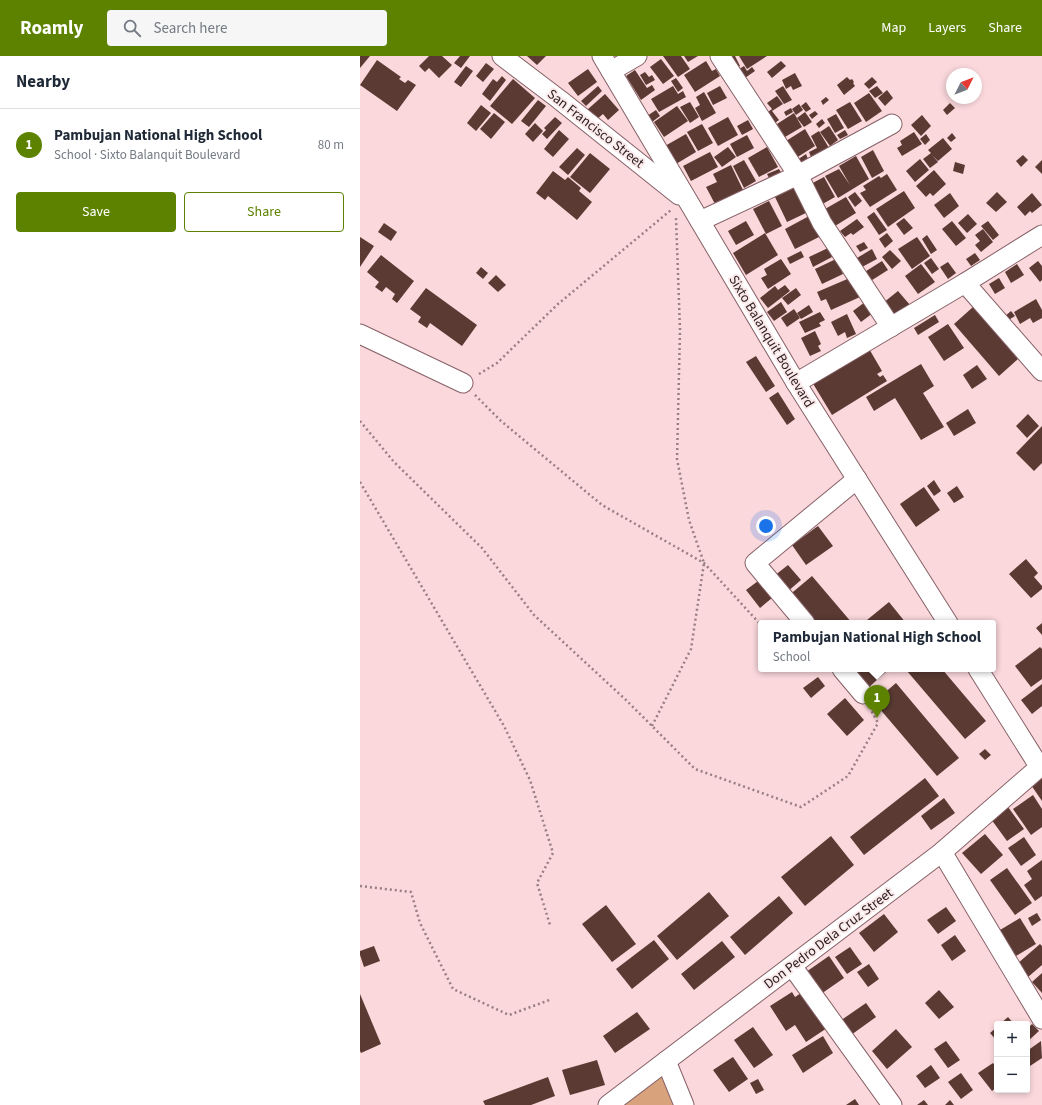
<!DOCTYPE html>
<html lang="en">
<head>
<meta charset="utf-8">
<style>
  body { margin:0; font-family:"Source Sans 3",sans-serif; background:#f6f6f7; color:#1f2937 }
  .controls { position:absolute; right:12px; bottom:12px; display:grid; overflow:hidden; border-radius:4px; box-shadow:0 2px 6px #0003 }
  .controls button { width:36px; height:36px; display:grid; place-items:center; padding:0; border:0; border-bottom:1px solid #e0e1e3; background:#fff; color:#1f2937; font:20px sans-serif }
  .compass { position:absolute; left:586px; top:12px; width:36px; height:36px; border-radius:50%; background:#fff; box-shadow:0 2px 6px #0003; rotate:48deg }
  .you { position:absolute; left:406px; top:470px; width:14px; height:14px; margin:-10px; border:3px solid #fff; border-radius:50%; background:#1a73e8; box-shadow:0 0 0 6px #1a73e833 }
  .badge { display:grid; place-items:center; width:26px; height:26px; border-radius:50%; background:#5d8200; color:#fff; font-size:13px; font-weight:700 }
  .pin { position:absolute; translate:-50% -33px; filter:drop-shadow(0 1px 2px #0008) }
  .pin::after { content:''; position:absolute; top:21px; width:14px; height:12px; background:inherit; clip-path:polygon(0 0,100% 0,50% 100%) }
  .popup { position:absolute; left:398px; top:564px; width:238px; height:52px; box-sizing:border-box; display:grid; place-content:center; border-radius:4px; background:#fff; filter:drop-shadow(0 1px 3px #0005); font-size:13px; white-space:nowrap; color:#747a83 }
  .popup b { font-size:15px; color:#1f2937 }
  .popup::after { content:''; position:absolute; left:50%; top:100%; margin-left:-8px; border:8px solid transparent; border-top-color:#fff }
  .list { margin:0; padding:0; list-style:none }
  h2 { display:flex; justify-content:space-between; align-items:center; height:52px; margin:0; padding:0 16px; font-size:17px }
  h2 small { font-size:13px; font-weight:400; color:#747a83 }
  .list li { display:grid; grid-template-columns:26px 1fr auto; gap:12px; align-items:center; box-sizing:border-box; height:72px; padding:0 16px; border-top:1px solid #e0e1e3 }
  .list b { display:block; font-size:15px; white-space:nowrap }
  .list p { margin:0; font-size:13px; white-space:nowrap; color:#747a83 }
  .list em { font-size:13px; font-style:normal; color:#747a83 }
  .actions { display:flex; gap:8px; padding:12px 16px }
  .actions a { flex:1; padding:9px 0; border:1px solid #5d8200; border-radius:4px; text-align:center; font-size:14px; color:#5d8200 }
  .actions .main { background:#5d8200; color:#fff }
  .icon { flex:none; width:22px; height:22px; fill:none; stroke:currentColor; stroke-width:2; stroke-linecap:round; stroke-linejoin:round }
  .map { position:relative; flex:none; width:682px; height:1049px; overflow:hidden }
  header { display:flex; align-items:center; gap:24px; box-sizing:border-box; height:56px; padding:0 20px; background:#5d8200; color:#fff }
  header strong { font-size:19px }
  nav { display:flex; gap:22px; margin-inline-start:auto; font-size:14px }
  .search { width:280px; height:36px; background:#f6f6f7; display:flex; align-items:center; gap:10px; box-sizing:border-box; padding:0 14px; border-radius:4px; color:#747a83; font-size:15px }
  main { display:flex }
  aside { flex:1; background:#fff }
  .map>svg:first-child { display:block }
</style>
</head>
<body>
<header>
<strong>Roamly</strong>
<div class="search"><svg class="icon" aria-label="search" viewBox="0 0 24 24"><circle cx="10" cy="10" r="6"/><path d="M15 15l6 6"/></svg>Search here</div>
<nav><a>Map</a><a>Layers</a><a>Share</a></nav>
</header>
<main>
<aside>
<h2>Nearby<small></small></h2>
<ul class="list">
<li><span class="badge">1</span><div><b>Pambujan National High School</b><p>School · Sixto Balanquit Boulevard</p></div><em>80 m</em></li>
</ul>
<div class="actions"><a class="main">Save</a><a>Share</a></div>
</aside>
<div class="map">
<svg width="682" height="1049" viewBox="0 0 682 1049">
  <rect width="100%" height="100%" fill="#fad8dc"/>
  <!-- green -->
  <polygon fill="#d8a27c" points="305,1015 317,1049 261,1049"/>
  <!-- building -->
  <g fill="#5a3a33">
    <polygon points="0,0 10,0 0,12"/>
    <polygon points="69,0 82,0 92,9 79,22 69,12 65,16 59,10"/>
    <polygon points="100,0 110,0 101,12 94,7"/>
    <polygon points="167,0 186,0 177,9"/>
    <polygon points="303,0 321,0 330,13 318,21"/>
    <polygon points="324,0 338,0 328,6"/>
    <polygon points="366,0 375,0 380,10 374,14"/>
    <polygon points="379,0 407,0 387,13"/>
    <polygon points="301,3 314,20 303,28 290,11"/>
    <polygon points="17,4 41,21 39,23 45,27 48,24 56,29 37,55 0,29"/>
    <polygon points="346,5 352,15 356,13 360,20 335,36 324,19"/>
    <polygon points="421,5 426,10 412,22 407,16"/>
    <polygon points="126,7 134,13 123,26 116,20"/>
    <polygon points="106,10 113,15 101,31 94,26"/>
    <polygon points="384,10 387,15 392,11 395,15 382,24 376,15"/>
    <polygon points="228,13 237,26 218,40 208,27"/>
    <polygon points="275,14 287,32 292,29 295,34 281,44 266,20"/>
    <polygon points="285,16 289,21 292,19 295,24 286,29 280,19"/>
    <polygon points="435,17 442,30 433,34 431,30 426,33 422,24"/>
    <polygon points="142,20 146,24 130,45 122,38 133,23 137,26"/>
    <polygon points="487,21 490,24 492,23 494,26 493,27 495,30 484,39 477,29"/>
    <polygon points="512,21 517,26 509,33 504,28"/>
    <polygon points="316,22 323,32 318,36 311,25"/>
    <polygon points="153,23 175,42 152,68 130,50"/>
    <polygon points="238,30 242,35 226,50 221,45"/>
    <polygon points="313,30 318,38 323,35 326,41 299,56 291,43"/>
    <polygon points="360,30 367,42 353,49 347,37"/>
    <polygon points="423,30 432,44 424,48 415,35"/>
    <polygon points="517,30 523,37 515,42 509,35"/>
    <polygon points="527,34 533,42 525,50 518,42"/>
    <polygon points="344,36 356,57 342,65 335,52 340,49 336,41"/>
    <polygon points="509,37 522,55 506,66 494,47"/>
    <polygon points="245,38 259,54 248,64 243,58 236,64 227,54"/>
    <polygon points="417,40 423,48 412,55 419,64 411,70 404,59 412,53 407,47"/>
    <polygon points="466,41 469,44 463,49 461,45"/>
    <polygon points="178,44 186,50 169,71 161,65"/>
    <polygon points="330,46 339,61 330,67 320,51"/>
    <polygon points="446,46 451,53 446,56 441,50"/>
    <polygon points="490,46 502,65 488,73 476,54"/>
    <polygon points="590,47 595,52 587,59 583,54"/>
    <polygon points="439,48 443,54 436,59 432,53"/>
    <polygon points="121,49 131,57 116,75 107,67"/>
    <polygon points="317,50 328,65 304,81 294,66"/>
    <polygon points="431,52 433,56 426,60 424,56"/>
    <polygon points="296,54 300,60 292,66 287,60"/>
    <polygon points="455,55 458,58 452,63 449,59"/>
    <polygon points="445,56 452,66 444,71 437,62"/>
    <polygon points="134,57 145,66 131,83 120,73"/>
    <polygon points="434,57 442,71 425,81 417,68"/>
    <polygon points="476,58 484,72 475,77 467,63"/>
    <polygon points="562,59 571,70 561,80 551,69"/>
    <polygon points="195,61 202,67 187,83 182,78 186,74 184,72"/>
    <polygon points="368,61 378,79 358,90 348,72"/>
    <polygon points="462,63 465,67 459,72 456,68"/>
    <polygon points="388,64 393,73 382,79 377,70"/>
    <polygon points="175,67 183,75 173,86 165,78"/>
    <polygon points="342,68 353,87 338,95 327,76"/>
    <polygon points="469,70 478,84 470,90 460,76"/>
    <polygon points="445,73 455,90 436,102 426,85"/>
    <polygon points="199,74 209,83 193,101 184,93"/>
    <polygon points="485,74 488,79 480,83 477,79"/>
    <polygon points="459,75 469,92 451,101 449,96 457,92 451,80"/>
    <polygon points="554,76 562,88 542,100 537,92 542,89 540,85"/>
    <polygon points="592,77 596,82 591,86 587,82"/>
    <polygon points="326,78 336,96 316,108 305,90"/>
    <polygon points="566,78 570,84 565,89 560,83"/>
    <polygon points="387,79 394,92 377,101 370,88"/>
    <polygon points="583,82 592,93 578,105 572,99 578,106 570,112 563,103 571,97 568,94"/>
    <polygon points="368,91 376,101 362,111 354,101"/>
    <polygon points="407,91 418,111 399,121 388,102"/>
    <polygon points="217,92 225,99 208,119 199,111"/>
    <polygon points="513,94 524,115 512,122 501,101"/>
    <polygon points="350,96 358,111 331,125 323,110"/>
    <polygon points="230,97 250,113 230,137 210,121"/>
    <polygon points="446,98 448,103 440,108 437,104"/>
    <polygon points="663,99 668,104 661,111 656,105"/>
    <polygon points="496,100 509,123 478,142 465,120 479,113 490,129 479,110"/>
    <polygon points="560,103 569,114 555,126 546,115"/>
    <polygon points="384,104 396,125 384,132 373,110"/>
    <polygon points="682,104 682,118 675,111"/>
    <polygon points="595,106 605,109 603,118 593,115"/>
    <polygon points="371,109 383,134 355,148 346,131 357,126 353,118"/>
    <polygon points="419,113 423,120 411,126 407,118"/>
    <polygon points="574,114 586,128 573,140 570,137 566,141 556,130"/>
    <polygon points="193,115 205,124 208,121 221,132 219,135 232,146 217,164 188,140 185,144 176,137"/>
    <polygon points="527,118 537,134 510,151 500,137 506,134 503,130 519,120 521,122"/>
    <polygon points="464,121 475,141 459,150 447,130"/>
    <polygon points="436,131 448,156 427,166 415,141"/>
    <polygon points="544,135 555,152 528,171 516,153"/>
    <polygon points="495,136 502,145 495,151 488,141"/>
    <polygon points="637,136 647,146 636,156 626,147"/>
    <polygon points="590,137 599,150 584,162 574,149"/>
    <polygon points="672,137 682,149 672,157 670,155 665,160 657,151"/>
    <polygon points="486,141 496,157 475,170 465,153"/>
    <polygon points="409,145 422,170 406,178 393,153"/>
    <polygon points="514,156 527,174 519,179 507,161"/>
    <polygon points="608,158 617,168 607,177 598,167"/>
    <polygon points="451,159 461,180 435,193 425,173"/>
    <polygon points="544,162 553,172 544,179 536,168"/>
    <polygon points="497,163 504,171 493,179 491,177 485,181 480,175"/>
    <polygon points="386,165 394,179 376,189 368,175"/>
    <polygon points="592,165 606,182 596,190 582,173"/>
    <polygon points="628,165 639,179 633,184 621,170"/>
    <polygon points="24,167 37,176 31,185 18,176"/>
    <polygon points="623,173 633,186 621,196 615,189 620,185 615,179"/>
    <polygon points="405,177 418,199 386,219 373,197"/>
    <polygon points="527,177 533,185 525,192 519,183"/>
    <polygon points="567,179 577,194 571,198 562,183"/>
    <polygon points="0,181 14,190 0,211"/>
    <polygon points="557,181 570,200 552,213 538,193"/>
    <polygon points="504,186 508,192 500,196 496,190"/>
    <polygon points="468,192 472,201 453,211 449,201"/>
    <polygon points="512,193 517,203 502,211 497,202"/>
    <polygon points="530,194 541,205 532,213 522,201"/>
    <polygon points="441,195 444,201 430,208 427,202"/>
    <polygon points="615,197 620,204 611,210 606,203"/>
    <polygon points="21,199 54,225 37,247 32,243 35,238 26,231 22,236 15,231 19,226 7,216"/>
    <polygon points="571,202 579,213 572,218 564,207"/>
    <polygon points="421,203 431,218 408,233 401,222 407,219 404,213"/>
    <polygon points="476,203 483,218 462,228 455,213"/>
    <polygon points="522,205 528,214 509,226 503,217"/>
    <polygon points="678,205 682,210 682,224 680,226 669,212"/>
    <polygon points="588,206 596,217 588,223 580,211"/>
    <polygon points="561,208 575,226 558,238 545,220"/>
    <polygon points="657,208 664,219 651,227 645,216"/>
    <polygon points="121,211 128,217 123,223 116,217"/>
    <polygon points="136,219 146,229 138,236 128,227"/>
    <polygon points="492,221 500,241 471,254 466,243 461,245 457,236"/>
    <polygon points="639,222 645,232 635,238 629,228"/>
    <polygon points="425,229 430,235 408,252 400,242 415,230 418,234"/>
    <polygon points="66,232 117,269 102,290 70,267 67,272 58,266 61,261 50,253"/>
    <polygon points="436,232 441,239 428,249 422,242"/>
    <polygon points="538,235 550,249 535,261 523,247"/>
    <polygon points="676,243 682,254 682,262 673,267 670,262 660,268 654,256"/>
    <polygon points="421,246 427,256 414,265 407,256"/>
    <polygon points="505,246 513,257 501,266 493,255"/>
    <polygon points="449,249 453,256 441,263 437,257"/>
    <polygon points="613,251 658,303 639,320 594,268"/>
    <polygon points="434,253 440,262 427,271 421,262"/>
    <polygon points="651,255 655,260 647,265 644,261"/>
    <polygon points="460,256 465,264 459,267 461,270 445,277 439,266"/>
    <polygon points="487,258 496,278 487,282 485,276 478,280 471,266"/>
    <polygon points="575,259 579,266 558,279 554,272"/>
    <polygon points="588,268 604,292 584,305 568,281"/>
    <polygon points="455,275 461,288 458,290 461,295 450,300 441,282"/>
    <polygon points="508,291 522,315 517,318 520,321 523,319 527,325 472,359 452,326"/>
    <polygon points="396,300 415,330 406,336 386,306"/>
    <polygon points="561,308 574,330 563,337 584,371 561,384 535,342 514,355 506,341"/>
    <polygon points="617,309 627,323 612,333 603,319"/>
    <polygon points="418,336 435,363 427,369 409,342"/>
    <polygon points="608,353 616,367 594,380 586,367"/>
    <polygon points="668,358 679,370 667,382 656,370"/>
    <polygon points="682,370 682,407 674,415 656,397"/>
    <polygon points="574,424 581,435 574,440 567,430"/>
    <polygon points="597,430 604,441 594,447 587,437"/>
    <polygon points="564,431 580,454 556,471 540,448"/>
    <polygon points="458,470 473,490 446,509 432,489"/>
    <polygon points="666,503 678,517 674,521 682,530 682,533 671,542 649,518"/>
    <polygon points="428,509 441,524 427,536 414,520"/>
    <polygon points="452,520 492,567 449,567 427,541"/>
    <polygon points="398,525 412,542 400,552 386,534"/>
    <polygon points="529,546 546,567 510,567 507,564"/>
    <polygon points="682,567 682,579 676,572"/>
    <polygon points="680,591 682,593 682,623 671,631 655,610"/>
    <polygon points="492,613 525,613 527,615 508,632"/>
    <polygon points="550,613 582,613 626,665 605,683 547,615"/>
    <polygon points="458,621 465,630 451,642 443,632"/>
    <polygon points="536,627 599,702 577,720 519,652 527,645 522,639"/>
    <polygon points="682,628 682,650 672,658 661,644"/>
    <polygon points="485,642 504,664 487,680 467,658"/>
    <polygon points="625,693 631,699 625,704 619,698"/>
    <polygon points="565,722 579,740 504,799 490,781"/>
    <polygon points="682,722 682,745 671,729"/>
    <polygon points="673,739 682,753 682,771 671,779 653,753"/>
    <polygon points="584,742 595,757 571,774 561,760"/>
    <polygon points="648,751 664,773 647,785 631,763"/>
    <polygon points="625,778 643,799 621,818 602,797"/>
    <polygon points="471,780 494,809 445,850 421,821"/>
    <polygon points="664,781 676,799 661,810 648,792"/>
    <polygon points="682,804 682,840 675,845 664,829 672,823 667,815"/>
    <polygon points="647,812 672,847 655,859 630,824"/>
    <polygon points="349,836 369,860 317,904 297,880"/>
    <polygon points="419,840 433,857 385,899 370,881"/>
    <polygon points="246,849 276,888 252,906 222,868"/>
    <polygon points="586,851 596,865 578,878 567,864"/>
    <polygon points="677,857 681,864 672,870 668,862"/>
    <polygon points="524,858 538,876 514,896 499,877"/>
    <polygon points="660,862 676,888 651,903 635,877"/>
    <polygon points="595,879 606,895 592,905 581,889"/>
    <polygon points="294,884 309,903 272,933 256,913"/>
    <polygon points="362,885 375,901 334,934 321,918"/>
    <polygon points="680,888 682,890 682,909 668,921 657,908"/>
    <polygon points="14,890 20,905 4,911 0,899 0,895"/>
    <polygon points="490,891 502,908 487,918 475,901"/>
    <polygon points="469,900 484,922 461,938 446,916"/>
    <polygon points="509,908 519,923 508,931 497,916"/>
    <polygon points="682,917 682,937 672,926"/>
    <polygon points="579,934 594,951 579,963 565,947"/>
    <polygon points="444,935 467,972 446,986 435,969 426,975 410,950 432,936 435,941"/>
    <polygon points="0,938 21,988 1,997 0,995"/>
    <polygon points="506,947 516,961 491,979 480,965"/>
    <polygon points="277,956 290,973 255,997 243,980"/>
    <polygon points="648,961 654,968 640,968"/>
    <polygon points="672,968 679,975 667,986 667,973"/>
    <polygon points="393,971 413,999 394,1012 374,984"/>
    <polygon points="637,971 637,985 630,977"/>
    <polygon points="536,973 552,991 527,1013 512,995"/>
    <polygon points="463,980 473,997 443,1017 432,999"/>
    <polygon points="586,985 600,1004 588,1012 574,993"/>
    <polygon points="681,985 682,1002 667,1012 667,995"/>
    <polygon points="373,1001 388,1023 369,1036 353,1014"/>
    <polygon points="237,1004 245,1029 210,1039 202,1014"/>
    <polygon points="633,1007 637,1013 637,1031 632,1035 618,1017"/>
    <polygon points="571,1009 580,1022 565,1032 556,1020"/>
    <polygon points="601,1017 613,1034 601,1043 588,1026"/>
    <polygon points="188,1021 195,1040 171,1049 125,1049 123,1045"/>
    <polygon points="398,1023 404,1034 396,1038 390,1027"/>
    <polygon points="495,1043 499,1049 486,1049"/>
    <polygon points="564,1044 568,1049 557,1049"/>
    <polygon points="590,1044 594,1049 585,1049"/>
  </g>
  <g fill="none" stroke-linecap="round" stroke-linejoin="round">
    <!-- minor casing -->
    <g stroke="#866167" stroke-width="21">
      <g id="minor">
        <polyline points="142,0 200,44 319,139"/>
        <polyline points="242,0 436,327 588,567"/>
        <polyline points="360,0 438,119 462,167 531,271"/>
        <polyline points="251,15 277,0"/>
        <polyline points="340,165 438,119 532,68"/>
        <polyline points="605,227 682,315"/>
        <polyline points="0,278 103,327"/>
        <polyline points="436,327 605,227 682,179"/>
        <polyline points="445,567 395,507 497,423"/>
        <polyline points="482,613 503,638"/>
        <polyline points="618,613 679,710"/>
        <polyline points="582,796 682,963"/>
        <polyline points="432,910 532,1049"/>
        <polyline points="306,1005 324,1049"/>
        <polyline points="248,1049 582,796 682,709"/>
      </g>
    </g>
    <!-- path -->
    <g stroke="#987f82" stroke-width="2.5" stroke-dasharray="2 3" stroke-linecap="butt">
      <polyline points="119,318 137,307 198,248 311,154"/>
      <polyline points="115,339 141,365 242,449 344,507 401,569"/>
      <polyline points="0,365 34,406 122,492 174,559 266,644 335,713 441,751 488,720 518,667 511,654"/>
      <polyline points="0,426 144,670 170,724 193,797 177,827 190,869"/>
      <polyline points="442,613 444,615"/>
      <polyline points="292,670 331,593 344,507 329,464 317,403 320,274 316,162"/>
      <polyline points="0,830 51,836 60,867 93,933 149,959 192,943"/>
    </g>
    <!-- minor -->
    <use href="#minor" stroke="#fff" stroke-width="19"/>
  </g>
  <g text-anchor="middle" stroke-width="4" stroke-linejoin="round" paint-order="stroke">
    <!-- street labels -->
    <g font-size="14" fill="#2f2022" stroke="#fbeaec">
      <text transform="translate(236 72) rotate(38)" y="5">San Francisco Street</text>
      <text transform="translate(412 285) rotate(59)" y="5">Sixto Balanquit Boulevard</text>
      <text transform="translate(468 882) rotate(-37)" y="5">Don Pedro Dela Cruz Street</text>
    </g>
  </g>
</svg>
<div class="controls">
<button>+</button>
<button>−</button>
</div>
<svg class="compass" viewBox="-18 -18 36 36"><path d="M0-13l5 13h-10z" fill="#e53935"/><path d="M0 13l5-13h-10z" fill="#747a83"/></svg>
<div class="you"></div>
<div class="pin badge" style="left:517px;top:662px">1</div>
<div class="popup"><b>Pambujan National High School</b>School</div>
</div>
</main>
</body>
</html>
